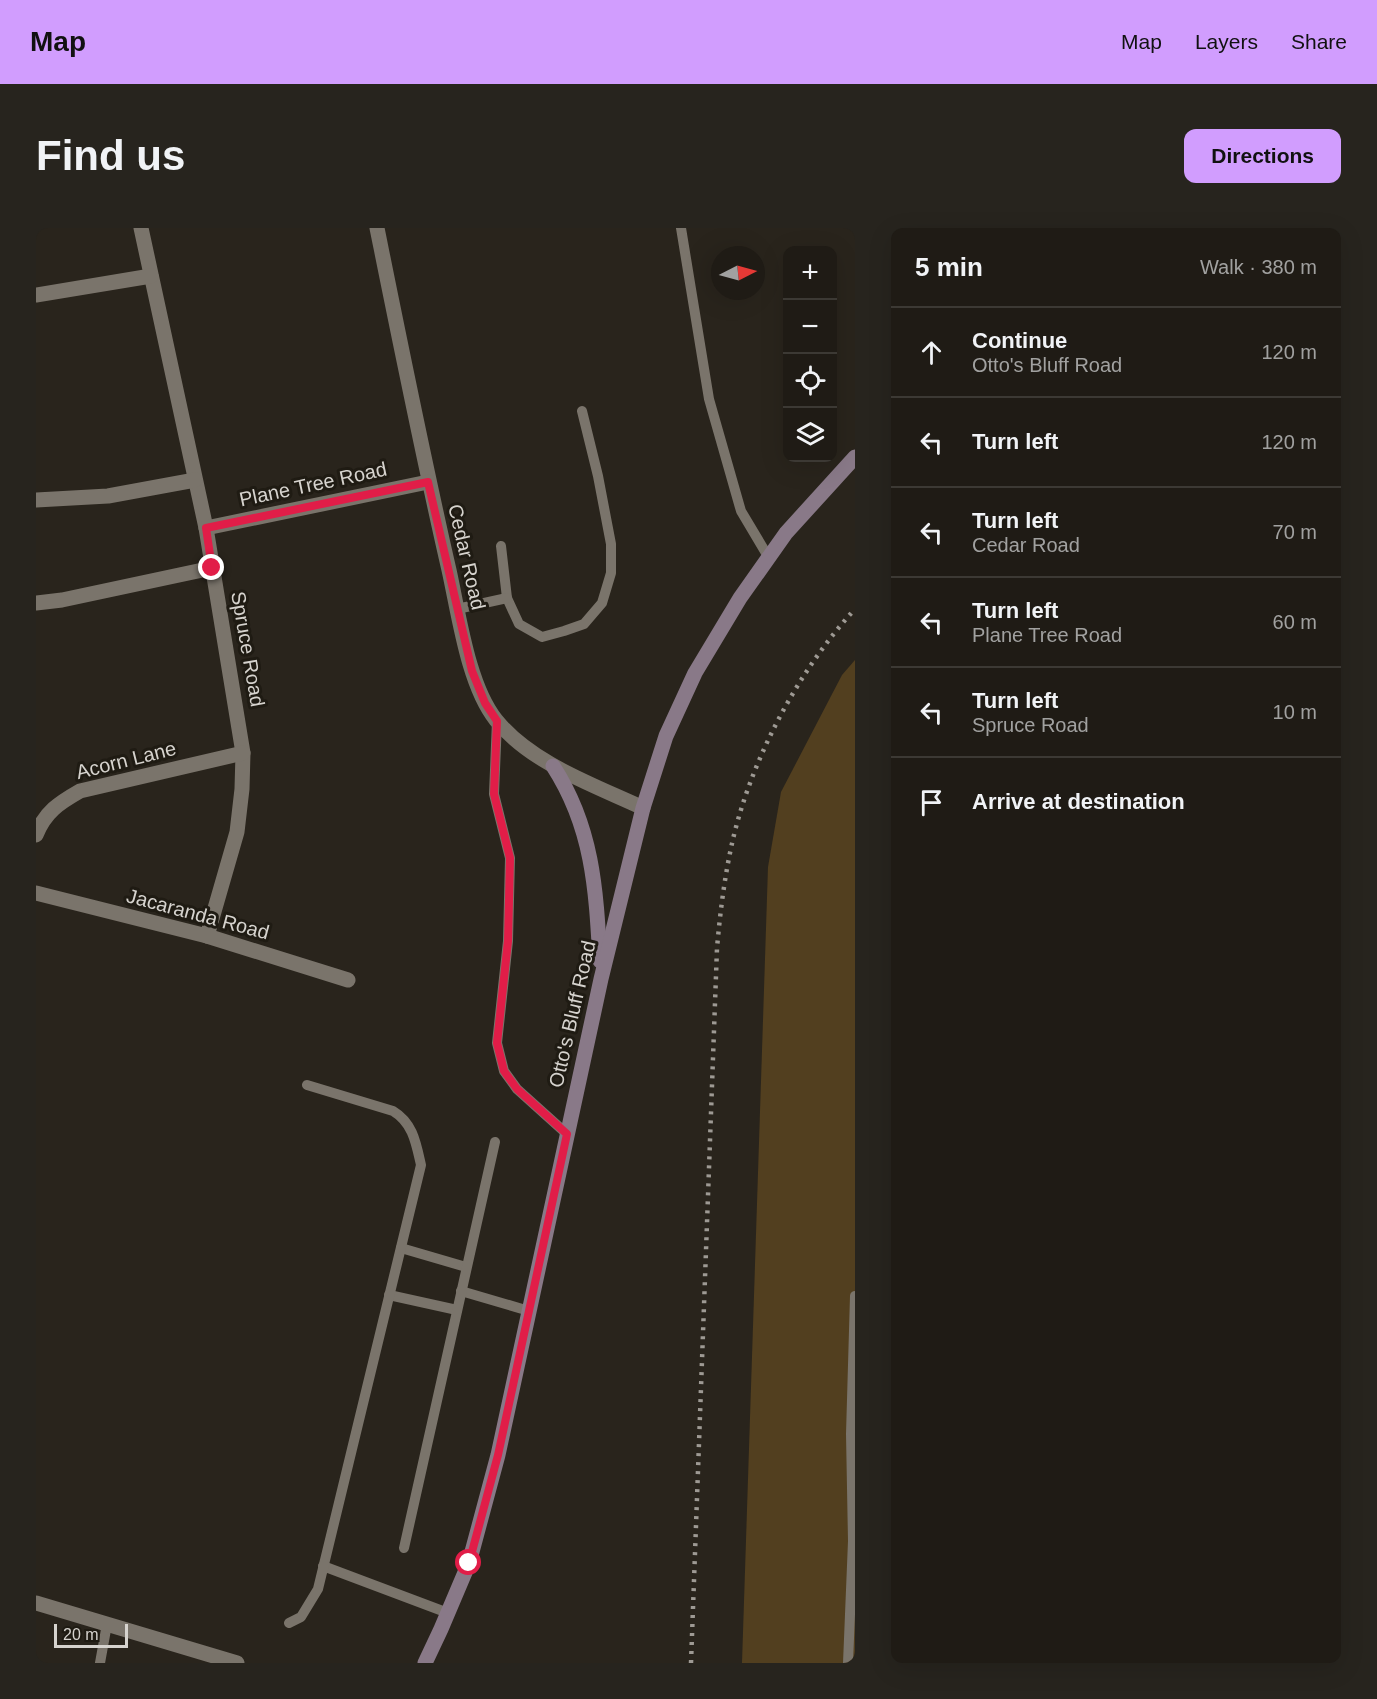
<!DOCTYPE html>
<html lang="en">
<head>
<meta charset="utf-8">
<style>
  body { margin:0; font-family:Helvetica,sans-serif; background:#27241e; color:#f1f3f6 }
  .controls { position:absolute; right:18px; top:18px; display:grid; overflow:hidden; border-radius:12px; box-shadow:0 6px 24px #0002 }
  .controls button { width:54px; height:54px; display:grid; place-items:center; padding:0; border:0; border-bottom:2px solid #3c3934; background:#1f1b15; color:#f1f3f6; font:30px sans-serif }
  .compass { position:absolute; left:675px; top:18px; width:54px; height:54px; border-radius:50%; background:#1f1b15; box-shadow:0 6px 24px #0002; rotate:84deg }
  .scale { position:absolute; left:18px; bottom:15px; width:74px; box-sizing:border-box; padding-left:6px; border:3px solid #d6d3ce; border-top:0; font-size:16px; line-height:21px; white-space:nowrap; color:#d6d3ce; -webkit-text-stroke:4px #1f1b13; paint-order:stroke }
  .stop { position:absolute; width:18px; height:18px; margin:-14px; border:4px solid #e11d48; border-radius:50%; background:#fff }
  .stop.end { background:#e11d48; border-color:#fff; box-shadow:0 2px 6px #0008 }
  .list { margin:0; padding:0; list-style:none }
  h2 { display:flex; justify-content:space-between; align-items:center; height:78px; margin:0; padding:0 24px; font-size:26px }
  h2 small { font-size:20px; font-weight:400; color:#a1a1a0 }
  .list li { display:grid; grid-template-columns:39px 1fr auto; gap:18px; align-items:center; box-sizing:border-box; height:90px; padding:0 24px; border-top:2px solid #3c3934 }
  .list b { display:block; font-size:22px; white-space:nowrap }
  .list p { margin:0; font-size:20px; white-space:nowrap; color:#a1a1a0 }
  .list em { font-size:20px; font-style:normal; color:#a1a1a0 }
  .icon { flex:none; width:33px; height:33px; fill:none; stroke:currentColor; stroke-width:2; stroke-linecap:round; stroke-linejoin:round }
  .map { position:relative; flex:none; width:819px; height:1435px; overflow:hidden; border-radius:12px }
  header { display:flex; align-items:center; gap:36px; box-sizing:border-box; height:84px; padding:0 30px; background:#d19dfe; color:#111 }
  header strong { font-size:28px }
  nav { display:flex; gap:33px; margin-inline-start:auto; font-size:21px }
  .intro { display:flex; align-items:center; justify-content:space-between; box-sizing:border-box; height:144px; padding:0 36px }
  h1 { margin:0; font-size:42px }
  .button { padding:15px 27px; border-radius:12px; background:#d19dfe; color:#111; font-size:21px; font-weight:700 }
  main { display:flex; gap:36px; padding:0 36px }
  aside { flex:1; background:#1f1b15; border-radius:12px; box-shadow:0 6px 24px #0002 }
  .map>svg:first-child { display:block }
</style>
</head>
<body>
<header>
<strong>Map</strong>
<nav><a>Map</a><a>Layers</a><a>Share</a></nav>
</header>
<div class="intro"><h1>Find us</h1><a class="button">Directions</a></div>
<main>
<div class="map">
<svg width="819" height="1435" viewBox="0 0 819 1435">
  <rect width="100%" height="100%" fill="#29241c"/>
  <!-- green -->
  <polygon fill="#523f1f" points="819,432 819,1435 706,1435 732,639 745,564 806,447"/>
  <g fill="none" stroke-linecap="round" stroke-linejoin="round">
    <!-- service -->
    <g stroke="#7a746b" stroke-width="10">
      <polyline points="645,0 673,171 705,283 733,330"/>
      <polyline points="465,318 471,370 483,396 506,409 528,403 548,396 566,375 575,345 575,316 562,248 546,183"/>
      <polyline points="421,381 471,370"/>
      <polyline points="461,493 458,566 474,630 472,713 461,815 468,843 481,861 531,906"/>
      <polyline points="365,1020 430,1039"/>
      <polyline points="425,1063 493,1083"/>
      <polyline points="353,1067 421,1082"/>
      <polyline points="368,1320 459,914"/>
      <polyline points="287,1338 412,1385"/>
      <path d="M253,1395L265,1389L282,1361L385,937C380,915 377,895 357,883L271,857"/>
      <polyline points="64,1435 71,1396"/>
      <polyline points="812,1435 817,1313 815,1206 819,1068"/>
    </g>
    <!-- minor -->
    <g stroke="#7a746b" stroke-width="15">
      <polyline points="105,0 170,300 207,525 206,561 201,604 171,708"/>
      <path d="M341,0C364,114 387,229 413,342C423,387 432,457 460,492C496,536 558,557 607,580"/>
      <polyline points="0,67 115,48"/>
      <polyline points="0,272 72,268 159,252"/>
      <polyline points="170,300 392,254"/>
      <polyline points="0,375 26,372 176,340"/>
      <path d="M0,607C9,584 23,575 44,563L207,525"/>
      <polyline points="0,665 171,708 312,752"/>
      <polyline points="0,1375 201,1435"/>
    </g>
    <!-- secondary -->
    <g stroke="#897988" stroke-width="15">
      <path d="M517,538C557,600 560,661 564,733"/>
      <polyline points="389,1435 405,1401 433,1335 462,1227 565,751 607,580 630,508 659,445 704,370 750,305 819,229"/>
    </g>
    <!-- rail -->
    <path stroke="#9e9a94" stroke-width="4.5" stroke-dasharray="3 6" stroke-linecap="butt" d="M655,1435L681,720C684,686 688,653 695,620C713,535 761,444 819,381"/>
  </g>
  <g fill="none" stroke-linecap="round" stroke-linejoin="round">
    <!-- route -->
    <polyline stroke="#e11d48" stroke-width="8" points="176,340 170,300 392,254 436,443 449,475 461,493 458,566 474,630 472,713 461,815 468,843 481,861 531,906 462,1227 433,1335"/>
  </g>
  <g text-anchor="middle" stroke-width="6" stroke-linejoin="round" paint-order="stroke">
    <!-- street labels -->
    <g font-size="20" fill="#d6d3ce" stroke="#1f1b13">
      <text transform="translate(277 256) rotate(-12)" y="7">Plane Tree Road</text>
      <text transform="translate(431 329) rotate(77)" y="7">Cedar Road</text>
      <text transform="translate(212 421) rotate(80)" y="7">Spruce Road</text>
      <text transform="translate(90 532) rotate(-14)" y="7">Acorn Lane</text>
      <text transform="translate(162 686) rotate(15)" y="7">Jacaranda Road</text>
      <text transform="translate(536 786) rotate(-77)" y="7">Otto's Bluff Road</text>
    </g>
  </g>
</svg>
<div class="controls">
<button>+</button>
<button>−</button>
<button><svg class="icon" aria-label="locate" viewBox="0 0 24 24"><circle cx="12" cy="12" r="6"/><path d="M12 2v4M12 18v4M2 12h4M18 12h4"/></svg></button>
<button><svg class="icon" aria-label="layers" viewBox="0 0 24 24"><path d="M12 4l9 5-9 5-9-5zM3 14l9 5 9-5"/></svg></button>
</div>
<svg class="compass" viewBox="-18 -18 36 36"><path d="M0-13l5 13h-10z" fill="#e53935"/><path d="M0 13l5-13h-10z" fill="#a1a1a0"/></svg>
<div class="scale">20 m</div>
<div class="stop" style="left:433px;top:1335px"></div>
<div class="stop end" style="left:176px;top:340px"></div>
</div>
<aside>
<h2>5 min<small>Walk · 380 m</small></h2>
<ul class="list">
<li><svg class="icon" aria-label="ahead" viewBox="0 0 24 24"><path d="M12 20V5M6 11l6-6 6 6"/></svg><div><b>Continue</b><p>Otto's Bluff Road</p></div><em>120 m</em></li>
<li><svg class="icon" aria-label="left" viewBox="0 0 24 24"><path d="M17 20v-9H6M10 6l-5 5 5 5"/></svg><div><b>Turn left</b></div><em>120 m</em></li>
<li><svg class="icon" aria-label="left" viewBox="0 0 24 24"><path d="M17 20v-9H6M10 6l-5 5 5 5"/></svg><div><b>Turn left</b><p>Cedar Road</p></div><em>70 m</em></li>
<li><svg class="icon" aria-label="left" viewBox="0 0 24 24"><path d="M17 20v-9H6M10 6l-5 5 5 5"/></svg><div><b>Turn left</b><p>Plane Tree Road</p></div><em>60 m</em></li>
<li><svg class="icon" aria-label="left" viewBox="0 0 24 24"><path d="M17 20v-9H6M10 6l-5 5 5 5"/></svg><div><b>Turn left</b><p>Spruce Road</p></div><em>10 m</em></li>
<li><svg class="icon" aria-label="arrive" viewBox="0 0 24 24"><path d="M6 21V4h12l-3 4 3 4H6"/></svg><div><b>Arrive at destination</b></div></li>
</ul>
</aside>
</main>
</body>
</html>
